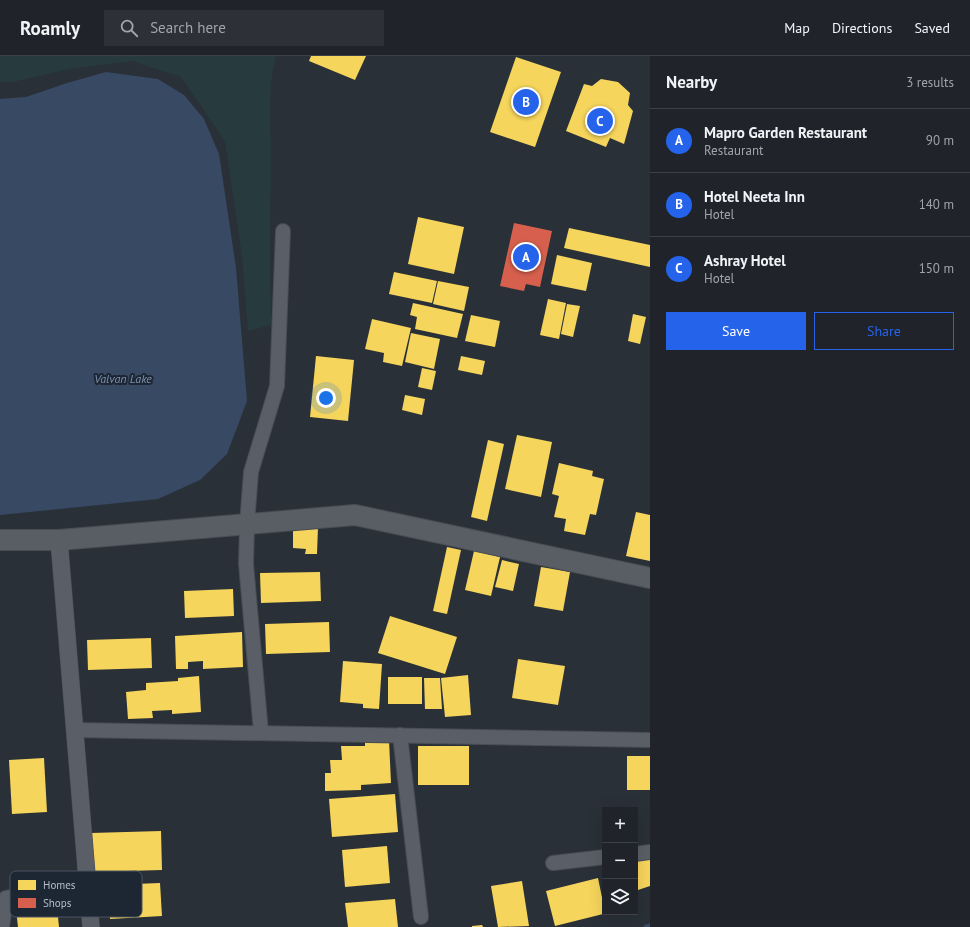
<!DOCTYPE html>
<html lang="en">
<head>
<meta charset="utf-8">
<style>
  body { margin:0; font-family:"PT Sans",sans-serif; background:#2d3036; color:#f1f3f6 }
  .controls { position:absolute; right:12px; bottom:12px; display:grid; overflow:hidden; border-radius:0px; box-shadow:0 4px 16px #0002 }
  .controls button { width:36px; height:36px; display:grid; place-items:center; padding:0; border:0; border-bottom:1px solid #3d4147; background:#20242a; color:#f1f3f6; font:20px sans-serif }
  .you { position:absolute; left:326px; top:342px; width:14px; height:14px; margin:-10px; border:3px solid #fff; border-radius:50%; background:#1a73e8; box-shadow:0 0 0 6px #1a73e833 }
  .badge { display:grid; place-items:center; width:26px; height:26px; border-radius:50%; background:#2563eb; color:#fff; font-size:13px; font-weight:700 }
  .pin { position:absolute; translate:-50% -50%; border:2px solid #fff; box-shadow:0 1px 4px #0006 }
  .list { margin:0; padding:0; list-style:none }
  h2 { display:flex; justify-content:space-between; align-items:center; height:52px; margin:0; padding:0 16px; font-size:17px }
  h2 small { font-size:13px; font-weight:400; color:#a2a4a8 }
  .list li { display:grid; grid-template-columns:26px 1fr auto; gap:12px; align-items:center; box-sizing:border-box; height:64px; padding:0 16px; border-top:1px solid #3d4147 }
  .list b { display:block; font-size:15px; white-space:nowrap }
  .list p { margin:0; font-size:13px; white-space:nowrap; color:#a2a4a8 }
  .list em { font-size:13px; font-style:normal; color:#a2a4a8 }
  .actions { display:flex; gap:8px; padding:12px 16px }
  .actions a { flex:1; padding:9px 0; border:1px solid #2563eb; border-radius:0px; text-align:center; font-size:14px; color:#2563eb }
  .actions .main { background:#2563eb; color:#fff }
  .icon { flex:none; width:22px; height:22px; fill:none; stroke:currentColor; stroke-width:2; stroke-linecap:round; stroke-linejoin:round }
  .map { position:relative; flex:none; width:650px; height:871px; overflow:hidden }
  header { display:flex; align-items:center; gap:24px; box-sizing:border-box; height:56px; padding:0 20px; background:#20242a; border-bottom:1px solid #3d4147 }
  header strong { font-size:19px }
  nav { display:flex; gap:22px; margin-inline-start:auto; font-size:14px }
  .search { width:280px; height:36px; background:#2d3036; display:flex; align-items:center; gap:10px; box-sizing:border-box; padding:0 14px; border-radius:0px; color:#a2a4a8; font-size:15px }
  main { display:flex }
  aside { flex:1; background:#20242a }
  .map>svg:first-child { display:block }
</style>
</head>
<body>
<header>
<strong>Roamly</strong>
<div class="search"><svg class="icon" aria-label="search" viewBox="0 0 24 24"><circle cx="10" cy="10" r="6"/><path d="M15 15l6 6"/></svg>Search here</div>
<nav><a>Map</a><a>Directions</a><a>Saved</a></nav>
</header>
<main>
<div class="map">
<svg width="650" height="871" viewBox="0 0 650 871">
  <rect width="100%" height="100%" fill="#2a3038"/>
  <!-- green -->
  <path fill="#273a3e" d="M0,0H276C267,31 271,71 271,104C270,159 270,214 271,269L248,275L242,200L225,85L181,21L132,5L69,13L13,26H0Z"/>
  <!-- water -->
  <polygon fill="#384963" points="106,16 158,23 184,39 204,63 219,98 236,212 247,345 227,398 200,424 158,443 0,459 0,43 26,41 67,27"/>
  <!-- homes -->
  <g fill="#f6d55c">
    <polygon points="311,0 366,0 355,24 309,5"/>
    <polygon points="516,1 561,16 535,91 490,76"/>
    <polygon points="601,23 618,26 630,37 628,49 633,55 624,88 610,82 606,91 566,75 584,28 592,30"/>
    <polygon points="418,161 464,171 454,218 408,208"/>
    <polygon points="569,172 650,189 650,211 564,192"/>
    <polygon points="557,199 592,207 586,235 551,228"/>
    <polygon points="394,216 437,225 432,247 389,238"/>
    <polygon points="438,225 469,231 464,255 433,248"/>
    <polygon points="548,243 566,247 559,283 540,279"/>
    <polygon points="413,247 463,258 457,282 415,273 417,261 410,259"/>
    <polygon points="567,248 580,250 573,281 561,278"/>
    <polygon points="633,258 646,261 640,288 628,285"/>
    <polygon points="471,259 500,265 495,291 465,285"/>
    <polygon points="372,263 411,272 402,310 383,306 384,297 365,293"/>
    <polygon points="411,277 440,283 434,313 405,306"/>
    <polygon points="316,300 354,304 348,365 310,361"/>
    <polygon points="461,300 485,305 482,319 458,314"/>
    <polygon points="422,312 436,315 432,334 418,331"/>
    <polygon points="405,339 425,343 422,359 402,354"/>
    <polygon points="517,379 552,386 541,441 505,433"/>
    <polygon points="488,384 504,388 487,465 471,461"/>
    <polygon points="559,407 593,415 592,420 604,423 596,459 590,458 585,479 564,475 566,463 554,461 559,440 552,438"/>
    <polygon points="636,456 650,459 650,505 626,500"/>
    <polygon points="293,471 318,471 317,498 305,498 306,493 293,492"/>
    <polygon points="447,491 461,494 447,558 433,555"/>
    <polygon points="474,495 500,501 491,540 465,534"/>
    <polygon points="502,504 519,508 513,535 495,531"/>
    <polygon points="541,511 570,516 563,555 534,550"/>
    <polygon points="320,516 321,545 261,547 260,517"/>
    <polygon points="233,533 234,560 185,562 184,535"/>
    <polygon points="390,560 457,581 445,618 378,597"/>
    <polygon points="329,566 330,596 266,598 265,568"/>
    <polygon points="242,576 243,611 203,613 203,605 188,606 188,613 176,613 175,580"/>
    <polygon points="151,582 152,612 88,614 87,584"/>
    <polygon points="518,603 565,610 558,649 512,642"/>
    <polygon points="343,605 382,608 379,653 363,652 363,648 340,646"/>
    <polygon points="468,619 471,659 445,661 441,622"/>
    <polygon points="199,620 201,656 172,658 172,654 152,655 153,662 128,663 126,636 146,634 146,627 178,625 178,622"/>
    <rect x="388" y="621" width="34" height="27"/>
    <polygon points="424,622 440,622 442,653 425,653"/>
    <polygon points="389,684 391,727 361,729 361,734 325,735 325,717 331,717 330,704 342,704 341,690 365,690 365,685"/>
    <rect x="418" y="690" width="51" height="39"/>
    <rect x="627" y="700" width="23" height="34"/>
    <polygon points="44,702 47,756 12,758 9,704"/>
    <polygon points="395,738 398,776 332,781 329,743"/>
    <polygon points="161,775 162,814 92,816 91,777"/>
    <polygon points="387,790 390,827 345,831 342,794"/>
    <polygon points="650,799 650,830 635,835 635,804"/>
    <polygon points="598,822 605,856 607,857 555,870 546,835"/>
    <polygon points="522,825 529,870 498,871 491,830"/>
    <polygon points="160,827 162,860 110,863 108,829"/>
    <polygon points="56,841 59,871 18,871 15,844"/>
    <polygon points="395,843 398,871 348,871 345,847"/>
    <polygon points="482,869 483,871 472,871 472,870"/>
  </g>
  <!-- shops -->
  <polygon fill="#d6604d" points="514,167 552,175 540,231 526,228 524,235 500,230"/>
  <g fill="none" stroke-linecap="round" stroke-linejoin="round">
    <!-- stream -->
    <polyline stroke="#384963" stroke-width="5" points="646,871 650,870"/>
    <!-- minor casing -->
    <g stroke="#484c53" stroke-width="16">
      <g id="minor">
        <polyline points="75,674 650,684"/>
        <polyline points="261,676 246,508 247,468 251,416 277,330 283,175"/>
        <polyline points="400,679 421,861"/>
        <polyline points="635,798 650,796"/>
        <polyline points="553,807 605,801"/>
        <polyline points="2,871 6,842 87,824"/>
      </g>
    </g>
    <!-- tertiary casing -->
    <g stroke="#484c53" stroke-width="18">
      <polyline id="tertiary" points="59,484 91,871"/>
    </g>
    <!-- secondary casing -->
    <g stroke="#484c53" stroke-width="22">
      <polyline id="secondary" points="0,484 59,484 355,459 650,522"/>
    </g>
    <!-- minor -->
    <use href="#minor" stroke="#5a5e66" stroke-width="14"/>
    <!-- tertiary -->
    <use href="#tertiary" stroke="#5a5e66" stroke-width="17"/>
    <!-- secondary -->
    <use href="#secondary" stroke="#595d64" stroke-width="20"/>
  </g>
  <g text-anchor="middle" stroke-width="4" stroke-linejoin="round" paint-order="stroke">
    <!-- water labels -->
    <g font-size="12" font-style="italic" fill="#7c92b1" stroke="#1d2633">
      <text x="123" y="327">Valvan Lake</text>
    </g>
  </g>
  <!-- legend -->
  <rect x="10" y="815" width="132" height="46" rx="6" fill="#1d2633" stroke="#4a5360" stroke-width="1"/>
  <rect x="18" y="824" width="18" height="10" fill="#f6d55c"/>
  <rect x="18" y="842" width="18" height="10" fill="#d6604d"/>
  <g font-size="11" fill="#b4bcc9">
    <text x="43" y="833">Homes</text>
    <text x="43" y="851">Shops</text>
  </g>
</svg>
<div class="controls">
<button>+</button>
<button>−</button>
<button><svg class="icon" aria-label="layers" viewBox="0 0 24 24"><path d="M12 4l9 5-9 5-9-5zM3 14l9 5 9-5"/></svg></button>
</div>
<div class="you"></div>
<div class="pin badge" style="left:526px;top:201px">A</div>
<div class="pin badge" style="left:526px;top:46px">B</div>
<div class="pin badge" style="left:600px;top:65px">C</div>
</div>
<aside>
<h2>Nearby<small>3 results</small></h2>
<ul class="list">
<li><span class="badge">A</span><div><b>Mapro Garden Restaurant</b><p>Restaurant</p></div><em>90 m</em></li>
<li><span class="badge">B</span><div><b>Hotel Neeta Inn</b><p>Hotel</p></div><em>140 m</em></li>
<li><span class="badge">C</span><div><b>Ashray Hotel</b><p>Hotel</p></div><em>150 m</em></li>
</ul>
<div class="actions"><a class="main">Save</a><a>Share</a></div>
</aside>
</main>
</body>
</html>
